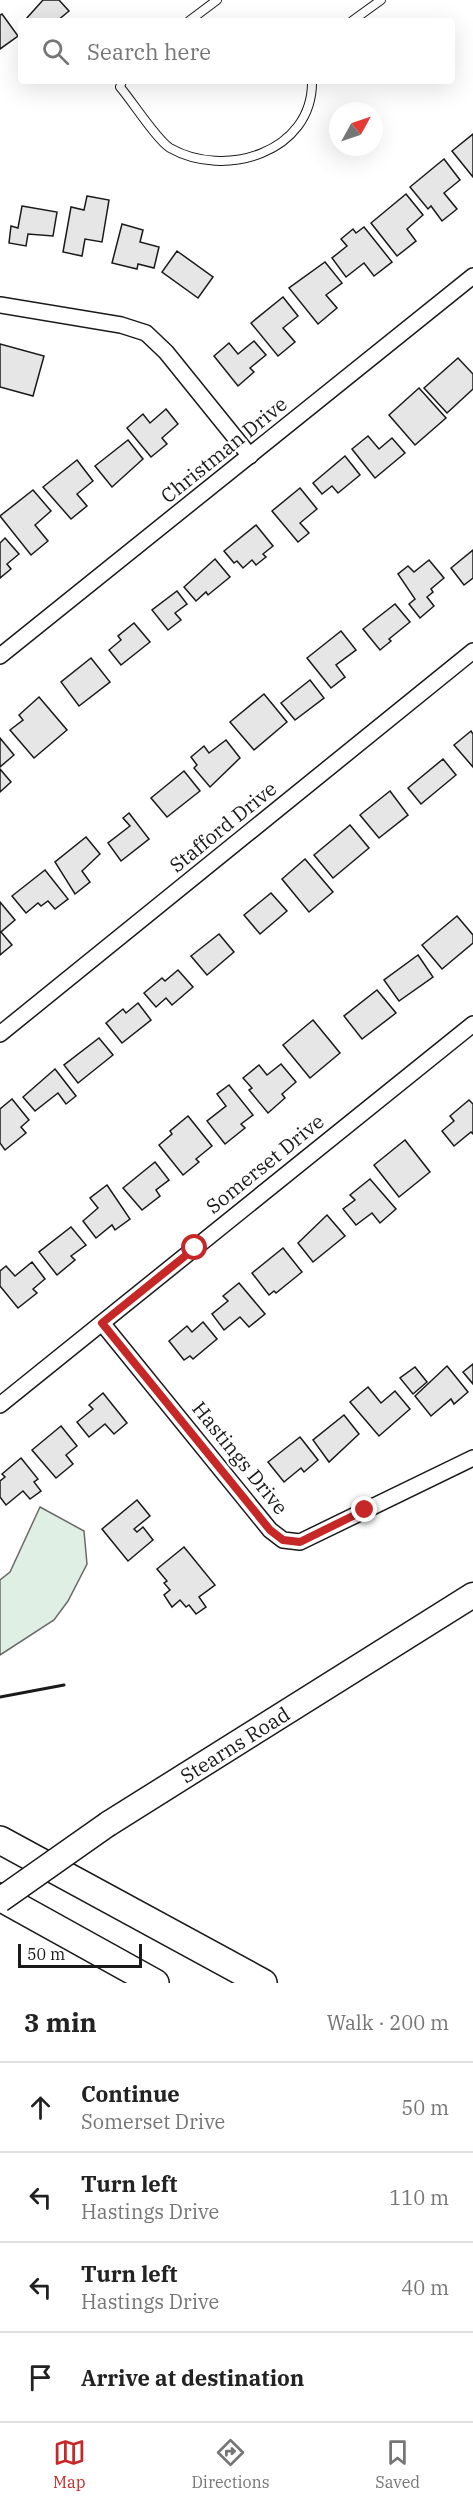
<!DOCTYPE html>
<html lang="en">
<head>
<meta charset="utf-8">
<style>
  body { margin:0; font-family:"IBM Plex Serif",serif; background:#f2f2f2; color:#222 }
  .compass { position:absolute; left:329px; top:102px; width:54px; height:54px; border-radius:50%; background:#fff; box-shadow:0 6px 24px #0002; rotate:50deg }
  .scale { position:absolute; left:18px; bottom:15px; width:124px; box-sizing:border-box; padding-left:6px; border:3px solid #1a1a1a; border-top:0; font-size:16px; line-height:21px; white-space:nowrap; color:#1a1a1a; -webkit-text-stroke:4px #fff; paint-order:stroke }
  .stop { position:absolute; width:18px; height:18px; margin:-14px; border:4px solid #c62828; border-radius:50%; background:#fff }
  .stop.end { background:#c62828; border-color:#fff; box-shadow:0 2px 6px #0008 }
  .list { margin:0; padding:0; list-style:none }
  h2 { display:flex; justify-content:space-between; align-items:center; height:78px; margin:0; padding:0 24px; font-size:26px }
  h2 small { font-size:20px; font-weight:400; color:#767676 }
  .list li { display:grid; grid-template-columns:39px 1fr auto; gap:18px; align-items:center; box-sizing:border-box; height:90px; padding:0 24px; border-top:2px solid #e0e0e0 }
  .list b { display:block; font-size:22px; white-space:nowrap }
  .list p { margin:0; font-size:20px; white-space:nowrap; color:#767676 }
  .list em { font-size:20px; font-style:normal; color:#767676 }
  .icon { flex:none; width:33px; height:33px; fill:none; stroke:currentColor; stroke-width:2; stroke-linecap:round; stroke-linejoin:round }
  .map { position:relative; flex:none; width:473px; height:1983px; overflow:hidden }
  .search { position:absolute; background:#fff; box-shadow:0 6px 24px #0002; left:18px; right:18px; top:18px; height:66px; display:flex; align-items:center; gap:15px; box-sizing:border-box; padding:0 21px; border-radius:6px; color:#767676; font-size:22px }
  .sheet { height:438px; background:#fff }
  nav { display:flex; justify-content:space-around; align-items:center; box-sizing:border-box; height:84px; border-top:2px solid #e0e0e0; background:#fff; font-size:16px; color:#767676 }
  nav a { display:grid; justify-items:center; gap:3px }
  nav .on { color:#c62828 }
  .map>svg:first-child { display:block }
</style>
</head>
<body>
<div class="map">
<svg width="473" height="1983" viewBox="0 0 473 1983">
  <rect width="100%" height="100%" fill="#fff"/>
  <!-- green -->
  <polygon fill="#e0efe3" stroke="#6a6a6a" stroke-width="1.5" points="40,1507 84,1531 87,1564 68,1601 54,1620 0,1655 0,1580 10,1572"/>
  <!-- building -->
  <g fill="#e6e6e6" stroke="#1a1a1a" stroke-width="1.5">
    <polygon points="43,0 59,0 69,11 57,21 28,21 26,19"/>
    <polygon points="2,14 18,36 0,49 0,15"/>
    <polygon points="473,134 473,177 452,151"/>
    <polygon points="444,159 460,180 444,193 457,209 442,221 431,206 428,209 410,187"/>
    <polygon points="406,194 423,215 407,229 416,241 397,256 371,223"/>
    <polygon points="87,196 109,200 102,242 85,239 82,256 63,252 71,207 84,210"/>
    <polygon points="22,206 57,212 53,236 28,234 26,246 9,243 11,226 18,228"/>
    <polygon points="122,224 143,230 140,242 159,247 154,268 138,264 137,269 112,263"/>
    <polygon points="364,227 392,262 374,276 364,263 346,277 332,258 347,246 341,239 353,229 356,233"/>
    <polygon points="177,251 213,277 198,298 162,272"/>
    <polygon points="325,262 342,283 326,295 337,308 318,324 289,288"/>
    <polygon points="283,297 298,316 283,328 295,342 278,356 251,323"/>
    <polygon points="254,341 266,355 250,368 254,372 238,386 214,356 229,343 238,354"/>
    <polygon points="0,344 44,356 33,396 0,387"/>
    <polygon points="458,358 473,374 473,389 447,413 424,388"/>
    <polygon points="419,388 446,418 415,445 389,415"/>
    <polygon points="166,409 178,424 162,438 167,444 151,457 127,428 143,414 150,423"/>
    <polygon points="368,436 379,449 392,438 405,453 375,478 352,449"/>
    <polygon points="128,440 143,459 112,487 95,466"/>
    <polygon points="345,456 360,475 338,493 332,486 322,494 313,483"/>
    <polygon points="77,460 93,481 77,494 87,506 71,519 43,487"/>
    <polygon points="300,488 317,509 300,523 309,533 298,542 272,511"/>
    <polygon points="33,490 51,511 35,525 48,541 31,555 0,516"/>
    <polygon points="256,525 273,546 263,554 266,557 256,565 252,560 243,568 237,561 234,563 224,551"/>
    <polygon points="5,538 19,554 7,564 11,569 0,578 0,543"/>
    <polygon points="473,550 473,578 464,585 451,568"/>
    <polygon points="215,559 230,577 208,595 206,592 196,601 184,587"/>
    <polygon points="429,560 444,578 431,589 433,592 427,597 434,606 420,618 409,604 415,599 398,574 408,566 414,572"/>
    <polygon points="177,591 187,604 175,613 181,620 168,630 152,610"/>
    <polygon points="395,604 410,622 389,639 391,641 380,650 363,629"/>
    <polygon points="134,623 150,642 121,665 109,650 121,640 118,636"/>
    <polygon points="341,631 356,650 336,665 345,677 331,688 307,658"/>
    <polygon points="91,658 110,682 79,706 61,682"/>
    <polygon points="310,680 324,698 295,720 281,703"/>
    <polygon points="264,694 287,722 254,750 230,722"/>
    <polygon points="39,697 67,730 34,758 10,730 23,720 19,715"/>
    <polygon points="471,731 473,734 473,767 454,745"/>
    <polygon points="0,738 14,755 0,767"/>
    <polygon points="226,740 240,758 210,787 194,768 197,765 191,757 204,746 209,753"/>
    <polygon points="443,759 456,775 421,804 408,788"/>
    <polygon points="0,769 11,782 0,792"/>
    <polygon points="184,771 200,791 167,817 151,798"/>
    <polygon points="390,791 408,815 379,838 360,815"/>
    <polygon points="129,813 149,839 121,861 108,843 130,826 123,818"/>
    <polygon points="350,825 369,848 333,878 314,855"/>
    <polygon points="86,837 100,854 82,871 90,882 75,894 55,862"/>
    <polygon points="305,859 333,892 309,912 282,879"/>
    <polygon points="45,870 68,899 55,909 48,901 41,906 38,903 26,913 12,896"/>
    <polygon points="271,893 287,911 260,934 244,915"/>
    <polygon points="0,902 15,920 1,932 12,945 0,955"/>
    <polygon points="457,916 473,935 473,943 442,969 422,945"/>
    <polygon points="219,934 234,952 207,975 191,956"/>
    <polygon points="418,955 433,977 399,1001 384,980"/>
    <polygon points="178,970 193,987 172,1005 166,998 156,1007 144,993 162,978 165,981"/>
    <polygon points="377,990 396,1013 362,1039 344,1016"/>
    <polygon points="138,1003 151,1020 122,1043 106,1023 123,1009 126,1013"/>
    <polygon points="313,1020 340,1053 310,1078 283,1045"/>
    <polygon points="99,1038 113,1055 78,1083 64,1065"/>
    <polygon points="281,1064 296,1082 282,1094 285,1098 268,1113 249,1090 252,1088 243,1078 259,1065 267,1075"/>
    <polygon points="55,1069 76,1096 66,1104 58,1093 35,1111 23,1097"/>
    <polygon points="229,1085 253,1115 241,1124 245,1128 225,1144 207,1121 226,1106 217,1094"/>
    <polygon points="12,1099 29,1120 21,1127 26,1133 5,1150 0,1143 0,1109"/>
    <polygon points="469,1100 473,1104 473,1134 471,1132 454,1146 442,1131 454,1121 450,1116"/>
    <polygon points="188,1116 212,1146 196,1159 199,1162 183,1175 159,1145 172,1134 170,1131"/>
    <polygon points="405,1140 430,1172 399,1197 374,1165"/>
    <polygon points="155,1162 169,1180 156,1190 160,1196 142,1210 123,1188"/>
    <polygon points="370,1179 396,1209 380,1223 372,1213 356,1225 343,1209 355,1200 350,1195"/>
    <polygon points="107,1185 130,1219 115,1230 112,1225 96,1238 83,1221 98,1208 90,1198"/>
    <polygon points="327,1215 345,1236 313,1262 298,1243"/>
    <polygon points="71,1227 86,1245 71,1256 75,1260 57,1275 39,1252"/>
    <polygon points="283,1248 302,1272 276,1293 274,1291 269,1295 252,1273"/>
    <polygon points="32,1262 45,1279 33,1289 37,1293 18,1308 0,1286 0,1271 6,1266 15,1276"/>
    <polygon points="239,1283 265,1314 249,1327 240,1317 224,1330 212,1314 228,1301 223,1296"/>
    <polygon points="203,1322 217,1339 193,1359 190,1356 184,1360 169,1341 187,1326 192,1332"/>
    <polygon points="473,1364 473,1384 463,1372"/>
    <polygon points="447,1366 468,1392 454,1404 451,1399 431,1416 415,1396"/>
    <polygon points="415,1367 427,1382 413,1394 400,1378"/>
    <polygon points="368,1387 381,1403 395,1391 410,1409 379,1436 350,1402"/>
    <polygon points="103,1393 127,1423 114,1434 105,1424 89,1437 77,1422 93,1409 89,1405"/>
    <polygon points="344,1415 359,1434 329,1462 313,1440"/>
    <polygon points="61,1426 77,1446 66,1455 73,1464 56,1478 32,1450"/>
    <polygon points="300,1437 318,1460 304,1472 301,1468 284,1482 268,1462"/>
    <polygon points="21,1458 38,1479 34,1482 41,1491 30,1499 23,1491 6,1505 0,1497 0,1481 5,1477 2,1474"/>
    <polygon points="137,1500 150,1516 134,1529 137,1532 143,1527 153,1540 128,1561 102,1529"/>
    <polygon points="184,1547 215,1585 199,1597 206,1607 196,1614 189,1605 186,1607 180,1600 172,1607 164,1595 170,1590 164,1583 167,1581 157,1569"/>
  </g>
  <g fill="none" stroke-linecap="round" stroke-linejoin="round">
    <!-- service casing -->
    <g stroke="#1a1a1a" stroke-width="10">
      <g id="service">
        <polyline points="189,21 217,0"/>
        <polyline points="352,21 381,0"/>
        <path d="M122,81L120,87C132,101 157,140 170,148C224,179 313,153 312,81"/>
      </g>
    </g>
    <!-- minor casing -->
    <g stroke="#1a1a1a" stroke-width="18">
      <g id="minor">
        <polyline points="0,305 121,325 146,333 166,352 250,456"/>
        <polyline points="0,656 473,276"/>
        <polyline points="0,1034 473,651"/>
        <polyline points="102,1323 270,1530 283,1540 300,1542 473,1458"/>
        <polyline points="0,1405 473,1024"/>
      </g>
    </g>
    <!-- primary casing -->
    <g stroke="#1a1a1a" stroke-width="27">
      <polyline id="primary" points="108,1824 473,1595"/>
    </g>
    <!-- motorway casing -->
    <g stroke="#1a1a1a" stroke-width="30">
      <g id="motorway">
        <polyline points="0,1840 263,1983"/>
        <polyline points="0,1897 155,1983"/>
      </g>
    </g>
    <!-- service -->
    <use href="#service" stroke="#fff" stroke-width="8"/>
    <!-- minor -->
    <use href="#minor" stroke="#fff" stroke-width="15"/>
    <!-- primary -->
    <use href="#primary" stroke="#fff" stroke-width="24"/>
    <!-- motorway -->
    <use href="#motorway" stroke="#fff" stroke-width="27"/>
    <!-- primary-bridge casing -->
    <g stroke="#1a1a1a" stroke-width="27" stroke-linecap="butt">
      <polyline id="primary-bridge" points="0,1900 108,1824"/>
    </g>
    <!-- primary-bridge -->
    <use href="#primary-bridge" stroke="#fff" stroke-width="24"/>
    <!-- wall -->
    <polyline stroke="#1a1a1a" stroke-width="3" points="0,1697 64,1685"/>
  </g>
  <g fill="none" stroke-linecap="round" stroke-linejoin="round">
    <!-- route -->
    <polyline stroke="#c62828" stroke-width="8" points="195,1248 102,1323 270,1530 283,1540 300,1542 365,1510"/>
  </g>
  <g text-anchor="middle" stroke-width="4.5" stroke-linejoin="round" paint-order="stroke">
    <!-- street labels -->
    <g font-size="20" fill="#1a1a1a" stroke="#fff">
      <text transform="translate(224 450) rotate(-39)" y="7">Christman Drive</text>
      <text transform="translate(223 827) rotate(-39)" y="7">Stafford Drive</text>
      <text transform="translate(265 1164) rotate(-39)" y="7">Somerset Drive</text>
      <text transform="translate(240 1458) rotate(51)" y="7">Hastings Drive</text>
      <text transform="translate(235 1745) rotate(-32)" y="7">Stearns Road</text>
    </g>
  </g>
</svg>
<svg class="compass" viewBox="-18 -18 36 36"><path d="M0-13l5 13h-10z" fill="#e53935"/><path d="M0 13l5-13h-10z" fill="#767676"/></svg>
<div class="scale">50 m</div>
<div class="stop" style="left:195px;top:1248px"></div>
<div class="stop end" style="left:365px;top:1510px"></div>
<div class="search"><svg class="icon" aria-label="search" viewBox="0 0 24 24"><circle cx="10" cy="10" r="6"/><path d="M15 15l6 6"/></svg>Search here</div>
</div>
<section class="sheet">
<h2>3 min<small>Walk · 200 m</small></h2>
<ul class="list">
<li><svg class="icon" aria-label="ahead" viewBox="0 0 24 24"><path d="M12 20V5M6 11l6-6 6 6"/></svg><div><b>Continue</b><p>Somerset Drive</p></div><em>50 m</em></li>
<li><svg class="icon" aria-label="left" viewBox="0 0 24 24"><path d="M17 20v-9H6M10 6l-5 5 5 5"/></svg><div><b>Turn left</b><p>Hastings Drive</p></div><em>110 m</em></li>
<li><svg class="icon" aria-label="left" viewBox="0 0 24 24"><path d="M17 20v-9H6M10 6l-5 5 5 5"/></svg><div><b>Turn left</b><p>Hastings Drive</p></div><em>40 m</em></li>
<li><svg class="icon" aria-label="arrive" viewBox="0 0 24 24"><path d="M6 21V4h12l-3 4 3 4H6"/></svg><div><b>Arrive at destination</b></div></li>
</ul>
</section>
<nav>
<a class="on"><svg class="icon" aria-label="map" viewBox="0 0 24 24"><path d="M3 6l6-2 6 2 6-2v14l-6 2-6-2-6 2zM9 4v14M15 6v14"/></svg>Map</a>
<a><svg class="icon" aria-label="directions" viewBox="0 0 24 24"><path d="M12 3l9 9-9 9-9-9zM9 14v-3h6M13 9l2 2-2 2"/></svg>Directions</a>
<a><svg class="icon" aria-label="saved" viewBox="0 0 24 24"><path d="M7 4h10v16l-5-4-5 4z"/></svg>Saved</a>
</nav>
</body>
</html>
